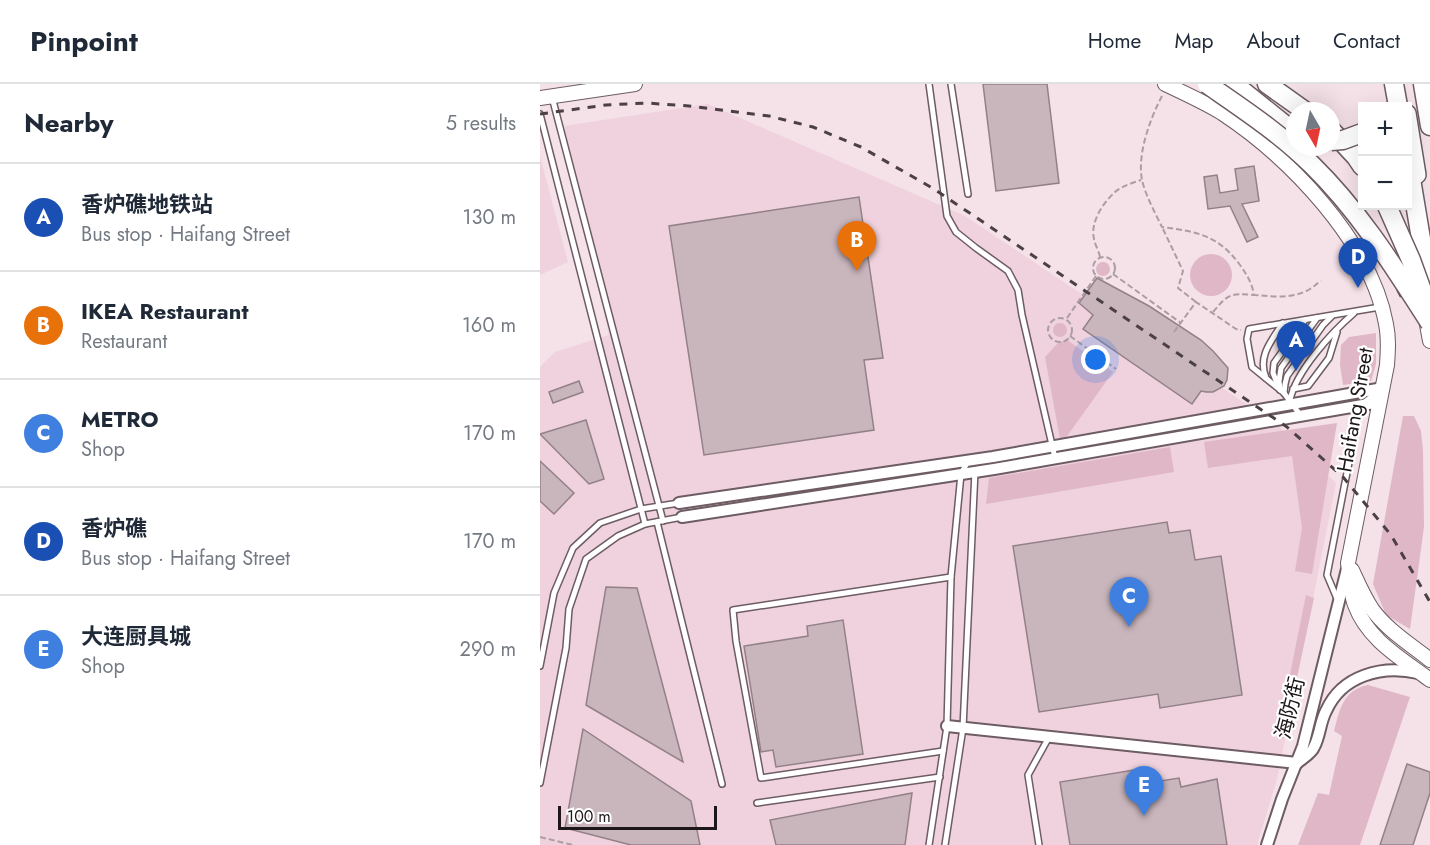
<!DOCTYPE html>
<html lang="en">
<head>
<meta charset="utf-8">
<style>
  body { margin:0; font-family:Jost,"Noto Sans SC",sans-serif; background:#f2f2f3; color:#1f2937 }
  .controls { position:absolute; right:18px; top:18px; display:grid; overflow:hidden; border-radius:0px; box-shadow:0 6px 24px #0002 }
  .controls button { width:54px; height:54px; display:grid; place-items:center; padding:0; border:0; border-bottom:2px solid #e0e1e3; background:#fff; color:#1f2937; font:30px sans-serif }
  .compass { position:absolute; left:746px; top:18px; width:54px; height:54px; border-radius:50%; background:#fff; box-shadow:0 6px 24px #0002; rotate:171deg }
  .scale { position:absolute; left:18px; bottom:15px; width:159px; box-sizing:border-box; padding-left:6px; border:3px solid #1e171a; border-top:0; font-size:16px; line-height:21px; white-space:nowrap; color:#1e171a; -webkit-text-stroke:4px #fff; paint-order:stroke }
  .you { position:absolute; left:556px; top:276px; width:21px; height:21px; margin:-15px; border:4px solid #fff; border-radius:50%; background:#1a73e8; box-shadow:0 0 0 9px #1a73e833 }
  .badge { display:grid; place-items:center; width:39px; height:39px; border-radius:50%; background:#0b8043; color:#fff; font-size:20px; font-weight:700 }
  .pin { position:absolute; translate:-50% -50px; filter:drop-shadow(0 2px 3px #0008) }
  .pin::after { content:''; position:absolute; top:32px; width:21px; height:18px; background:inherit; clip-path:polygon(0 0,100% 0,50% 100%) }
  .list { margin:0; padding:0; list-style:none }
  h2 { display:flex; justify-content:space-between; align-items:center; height:78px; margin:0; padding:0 24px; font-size:26px }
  h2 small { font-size:20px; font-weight:400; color:#747a83 }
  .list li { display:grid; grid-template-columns:39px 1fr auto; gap:18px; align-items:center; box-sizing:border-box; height:108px; padding:0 24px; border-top:2px solid #e0e1e3 }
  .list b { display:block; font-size:22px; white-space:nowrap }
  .list p { margin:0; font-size:20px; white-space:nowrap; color:#747a83 }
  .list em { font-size:20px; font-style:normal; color:#747a83 }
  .map { position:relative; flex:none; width:890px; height:761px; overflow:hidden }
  header { display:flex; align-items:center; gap:36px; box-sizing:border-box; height:84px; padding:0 30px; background:#fff; border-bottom:2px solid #e0e1e3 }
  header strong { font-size:28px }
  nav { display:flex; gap:33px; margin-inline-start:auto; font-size:21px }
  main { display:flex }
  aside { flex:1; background:#fff }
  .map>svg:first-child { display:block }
</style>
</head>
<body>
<header>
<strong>Pinpoint</strong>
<nav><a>Home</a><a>Map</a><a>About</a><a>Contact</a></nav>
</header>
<main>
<aside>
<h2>Nearby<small>5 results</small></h2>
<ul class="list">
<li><span class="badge" style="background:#1a4fb4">A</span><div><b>香炉礁地铁站</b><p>Bus stop · Haifang Street</p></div><em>130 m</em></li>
<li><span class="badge" style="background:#e8710a">B</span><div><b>IKEA Restaurant</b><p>Restaurant</p></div><em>160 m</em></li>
<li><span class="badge" style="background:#3f7fe0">C</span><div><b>METRO</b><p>Shop</p></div><em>170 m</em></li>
<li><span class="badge" style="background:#1a4fb4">D</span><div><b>香炉礁</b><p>Bus stop · Haifang Street</p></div><em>170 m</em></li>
<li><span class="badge" style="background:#3f7fe0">E</span><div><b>大连厨具城</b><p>Shop</p></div><em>290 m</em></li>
</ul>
</aside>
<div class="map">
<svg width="890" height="761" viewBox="0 0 890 761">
  <rect width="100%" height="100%" fill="#f5e1e8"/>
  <!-- built -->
  <g fill="#efd2dd">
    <polygon points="168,20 425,132 739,342 796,399 737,695 717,761 0,761 0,283 15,268 69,251 24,42"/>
    <polygon points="0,72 28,178 0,191"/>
  </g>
  <!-- green -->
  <g fill="#e0b7c7">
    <circle cx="671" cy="191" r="21"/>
    <circle cx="563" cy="185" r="7"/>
    <circle cx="520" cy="246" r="7"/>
    <polygon points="836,249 836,280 831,297 803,301 800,281 801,261 809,253"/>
    <polygon points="527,256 573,288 525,355 520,355 505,273 519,258"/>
    <polygon points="863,332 874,332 881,347 883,366 884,443 870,545 846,531 833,500"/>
    <polygon points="797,339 772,490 755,487 762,444 752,372 668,384 664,358"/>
    <polygon points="630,363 634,388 446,420 449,394"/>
    <polygon points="766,511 774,514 744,654 737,655"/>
    <path d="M828,601L870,613L820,761H758L778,709L789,711L802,652L794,647C800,625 803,606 828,601Z"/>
  </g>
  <!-- building -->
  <g fill="#c9b5bc" stroke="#938187" stroke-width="1.5">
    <polygon points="443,0 507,0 519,99 456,107"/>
    <polygon points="714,82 719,117 702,120 718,153 707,158 690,122 668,125 664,93 677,91 680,109 698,106 695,85"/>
    <polygon points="319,113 343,274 324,276 334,346 164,371 129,142"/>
    <polygon points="557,194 609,222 661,256 673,267 688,284 687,296 684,302 673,308 666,308 661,307 652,320 543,245 553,231 539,219"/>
    <polygon points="39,297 43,308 13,319 9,308"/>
    <polygon points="46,336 64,395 49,400 0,350"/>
    <polygon points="0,377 34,409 14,430 0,417"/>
    <polygon points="627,438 629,449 650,446 655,476 681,472 702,611 620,624 618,610 499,628 473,462"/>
    <polygon points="66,503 97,504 143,678 46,621"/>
    <polygon points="303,536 323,670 236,683 233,666 221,668 204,562 268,552 267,542"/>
    <polygon points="43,645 151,717 160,761 91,761 25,744"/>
    <polygon points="867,680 890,688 890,709 873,761 840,761"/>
    <polygon points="600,685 602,700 639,694 641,703 677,695 687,761 530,761 520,698"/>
    <polygon points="372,709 365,761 236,761 230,736"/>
  </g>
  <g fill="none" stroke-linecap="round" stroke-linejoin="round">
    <!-- lane casing -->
    <g stroke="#6d5c63" stroke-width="8">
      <g id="lane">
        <polyline points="389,0 407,132 416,148 436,164 468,187 478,206 482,231 515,374"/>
        <polyline points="411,0 428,110"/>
        <polyline points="12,13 123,437"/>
        <polyline points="0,30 105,440"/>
        <path d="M726,294C717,272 732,256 743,239"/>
        <polyline points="739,304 733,289 734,279 765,236"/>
        <polyline points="753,305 768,302 789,274 797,248"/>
        <polyline points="740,306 739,297 741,284 777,234"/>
        <polyline points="744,309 745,300 747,292 783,241 792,232"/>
        <path d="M750,316C756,287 792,248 814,229"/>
        <polyline points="761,332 744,309 712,283 707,255 709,245 840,223"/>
        <polyline points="117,438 182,700"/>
        <polyline points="798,517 787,491 820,322 837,308"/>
        <polyline points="0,582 14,509 33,464 60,439 101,425 139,419"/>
        <polyline points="403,667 221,694 196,557 193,526 411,493"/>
        <polyline points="0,699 26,564 29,525 46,475 78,452 105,440 142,433"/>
        <polyline points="217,719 400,693"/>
        <polyline points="389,761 407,642 411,493 421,390 428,377"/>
        <polyline points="405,761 423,644 435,387"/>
        <polyline points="499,761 488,691 509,653"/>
      </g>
    </g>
    <!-- street casing -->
    <g stroke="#6d5c63" stroke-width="14">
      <g id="street">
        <polyline points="139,419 453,373 843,304"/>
        <polyline points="142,433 454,385 840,318"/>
        <polyline points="407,642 757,679"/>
        <path d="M757,679C763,674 772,669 774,663C780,652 780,638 786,627C802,591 842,581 878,589"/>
        <polyline points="727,761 742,715 763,662 807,485"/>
      </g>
    </g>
    <!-- secondary casing -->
    <g stroke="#6d5c63" stroke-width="16">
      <g id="secondary">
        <path d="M625,0C644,9 664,18 682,29C750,74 831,158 846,240C849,254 848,267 847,281L808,479C810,493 810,508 815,521C828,556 861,574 890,596"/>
        <polyline points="0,14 95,0"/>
        <polyline points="885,230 890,257"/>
        <path d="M812,486C818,499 824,513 832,525C847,546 870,560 890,576"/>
      </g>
    </g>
    <!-- primary casing -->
    <g stroke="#6d5c63" stroke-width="18">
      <polyline id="primary" points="868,29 878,91"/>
    </g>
    <!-- highway casing -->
    <g stroke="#6d5c63" stroke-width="21">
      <g id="highway">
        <polyline points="694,0 755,49"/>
        <polyline points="727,0 765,27"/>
        <polyline points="854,0 858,22"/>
        <polyline points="883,0 890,42"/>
        <polyline points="791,46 816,73 822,82"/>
        <polyline points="868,77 890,209"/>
      </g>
    </g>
    <!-- path -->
    <g stroke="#ac9da3" stroke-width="2" stroke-dasharray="6 3" stroke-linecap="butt">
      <path d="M622,12C610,35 597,70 602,96C605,110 616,131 622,143C658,148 678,151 700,181C707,191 712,199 714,211C730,212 748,215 764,208C770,206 775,201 781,197"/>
      <polyline points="623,145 643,187 638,204 656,218"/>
      <circle cx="564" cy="184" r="11"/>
      <path d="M560,173C559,167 555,161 554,155C550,138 563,119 575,108C582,102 592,99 601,96"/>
      <polyline points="573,190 641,239"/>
      <path d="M673,228C688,210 690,209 714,211"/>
      <polyline points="527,234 556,192"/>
      <circle cx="520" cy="246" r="12"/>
      <polyline points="634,248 656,218 696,245 701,246"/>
      <polyline points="530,252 576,285"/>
      <polyline points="0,753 33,761"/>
    </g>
    <!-- lane -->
    <use href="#lane" stroke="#fff" stroke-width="5"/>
    <!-- street -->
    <use href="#street" stroke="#fff" stroke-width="10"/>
    <!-- secondary -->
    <use href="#secondary" stroke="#fff" stroke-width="14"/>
    <!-- primary -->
    <use href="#primary" stroke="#fff" stroke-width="15"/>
    <!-- highway -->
    <use href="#highway" stroke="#fff" stroke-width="18"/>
    <!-- rail -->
    <g stroke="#4b4145" stroke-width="3" stroke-dasharray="8 8" stroke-linecap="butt">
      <path d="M676,0C705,17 731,39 755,62"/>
      <polyline points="0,30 66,21 107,19 149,22 229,32 273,43 321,63 394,105 747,343 803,393 851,451 890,518"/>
      <path d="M756,63C802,107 835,162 864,218"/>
    </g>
    <!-- highway-bridge casing -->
    <g stroke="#6d5c63" stroke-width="21" stroke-linecap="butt">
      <g id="highway-bridge">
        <path d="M667,0C703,25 741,50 772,81C820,128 854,183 890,239"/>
        <polyline points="791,57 803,56 822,49"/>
        <polyline points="847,122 871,176 888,223"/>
      </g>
    </g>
    <!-- highway-bridge -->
    <use href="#highway-bridge" stroke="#fff" stroke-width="18"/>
  </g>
  <g text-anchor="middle" stroke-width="4.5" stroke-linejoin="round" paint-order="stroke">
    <!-- street labels -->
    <g font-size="21" fill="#1e171a" stroke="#fff">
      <text transform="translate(815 326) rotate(-80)" y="7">Haifang Street</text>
      <text transform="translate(750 624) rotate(-76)" y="7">海防街</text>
    </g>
  </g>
</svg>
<div class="controls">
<button>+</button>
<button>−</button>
</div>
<svg class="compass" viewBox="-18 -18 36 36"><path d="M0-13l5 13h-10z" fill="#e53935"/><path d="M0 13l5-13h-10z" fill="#747a83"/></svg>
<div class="scale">100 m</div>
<div class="you"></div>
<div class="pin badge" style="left:756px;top:287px;background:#1a4fb4">A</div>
<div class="pin badge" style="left:317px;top:187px;background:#e8710a">B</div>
<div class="pin badge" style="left:589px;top:543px;background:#3f7fe0">C</div>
<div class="pin badge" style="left:818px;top:204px;background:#1a4fb4">D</div>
<div class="pin badge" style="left:604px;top:732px;background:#3f7fe0">E</div>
</div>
</main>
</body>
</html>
